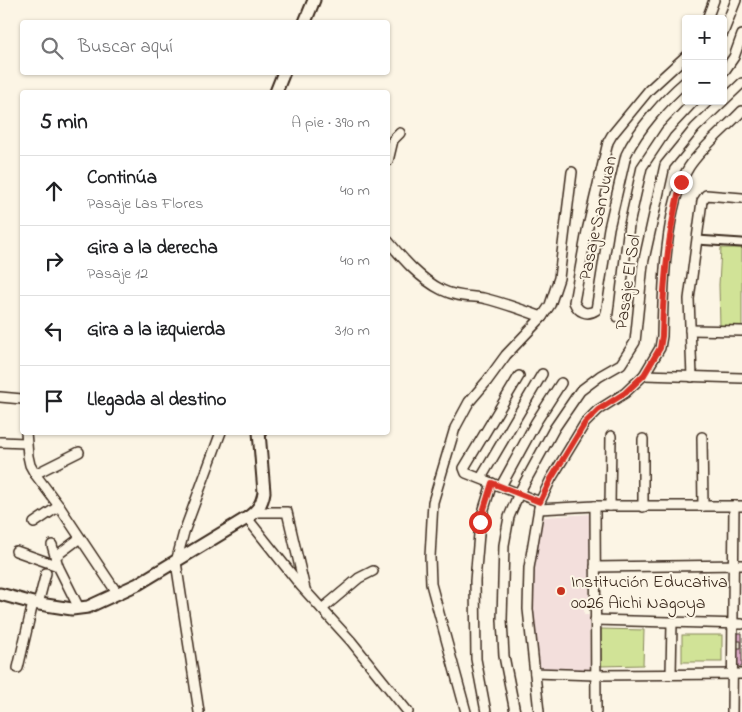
<!DOCTYPE html>
<html lang="es">
<head>
<meta charset="utf-8">
<style>
  body { margin:0; font-family:"Indie Flower",sans-serif; background:#f2f2f2; color:#202124 }
  .controls { position:absolute; right:15px; top:15px; display:grid; overflow:hidden; border-radius:5px; box-shadow:0 1px 4px #0004 }
  .controls button { width:45px; height:45px; display:grid; place-items:center; padding:0; border:0; border-bottom:1px solid #e0e0e0; background:#fff; color:#202124; font:25px sans-serif }
  .stop { position:absolute; width:15px; height:15px; margin:-11px; border:4px solid #d93025; border-radius:50%; background:#fff }
  .stop.end { background:#d93025; border-color:#fff; box-shadow:0 1px 5px #0008 }
  .list { margin:0; padding:0; list-style:none }
  h2 { display:flex; justify-content:space-between; align-items:center; height:65px; margin:0; padding:0 20px; font-size:21px }
  h2 small { font-size:16px; font-weight:400; color:#757577 }
  .list li { display:grid; grid-template-columns:32px 1fr auto; gap:15px; align-items:center; box-sizing:border-box; height:70px; padding:0 20px; border-top:1px solid #e0e0e0 }
  .list b { display:block; font-size:19px; white-space:nowrap }
  .list p { margin:0; font-size:16px; white-space:nowrap; color:#757577 }
  .list em { font-size:16px; font-style:normal; color:#757577 }
  .icon { flex:none; width:28px; height:28px; fill:none; stroke:currentColor; stroke-width:2; stroke-linecap:round; stroke-linejoin:round }
  .map { position:relative; flex:none; width:742px; height:712px; overflow:hidden }
  .search { position:absolute; background:#fff; box-shadow:0 1px 4px #0004; left:20px; top:20px; width:370px; height:55px; display:flex; align-items:center; gap:12px; box-sizing:border-box; padding:0 18px; border-radius:5px; color:#757577; font-size:19px }
  .panel { position:absolute; background:#fff; box-shadow:0 1px 4px #0004; left:20px; top:90px; width:370px; height:345px; border-radius:5px }
  .map>svg:first-child { display:block }
</style>
</head>
<body>
<div class="map">
<svg width="742" height="712" viewBox="0 0 742 712">
  <rect width="100%" height="100%" fill="#fcf5e5"/>
  <filter id="ink" filterUnits="userSpaceOnUse"><feTurbulence type="fractalNoise" baseFrequency=".02" numOctaves="2"/><feDisplacementMap in="SourceGraphic" scale="10" xChannelSelector="R" yChannelSelector="G"/><feConvolveMatrix kernelMatrix="1 2 1 2 8 2 1 2 1" color-interpolation-filters="sRGB"/></filter>
  <g filter="url(#ink)">
    <!-- built -->
    <polygon fill="#f3dfdc" points="590,514 589,602 586,602 586,606 584,607 584,615 589,615 590,669 538,669 532,580 535,548 544,517"/>
    <!-- green -->
    <g fill="#d1e397" stroke="#86865a">
      <polygon points="721,248 742,248 742,326 720,326 719,285"/>
      <polygon points="601,629 644,630 643,665 601,666"/>
      <rect x="682" y="635" width="40" height="27"/>
    </g>
    <!-- building -->
    <polygon fill="#deabc8" stroke="#3b2a1e" points="734,633 742,633 742,667 734,667 734,648 741,648 741,641 734,641"/>
    <g fill="none" stroke-linecap="round" stroke-linejoin="round">
      <!-- pedestrian casing -->
      <g stroke="#3b2a1e" stroke-width="11">
        <polyline id="pedestrian" points="697,240 742,243"/>
      </g>
      <!-- minor casing -->
      <g stroke="#3b2a1e" stroke-width="12">
        <g id="minor">
          <polyline points="707,19 714,0"/>
          <polyline points="723,33 736,0"/>
          <path d="M686,56L649,90L612,135L608,142L587,231L574,302C578,312 587,316 596,310L609,228L626,155C638,129 664,100 686,81"/>
          <polyline points="723,73 734,57 742,35"/>
          <polyline points="388,161 393,140 400,133"/>
          <path d="M388,241C403,259 420,279 442,290C456,297 469,296 483,298C504,303 523,310 542,317"/>
          <polyline points="618,317 629,225 642,167 666,131 694,101"/>
          <polyline points="690,330 742,331"/>
          <polyline points="644,375 742,378"/>
          <polyline points="519,376 464,468 466,473 540,502"/>
          <polyline points="692,377 689,299 702,201 706,195 742,198"/>
          <polyline points="0,397 22,399"/>
          <polyline points="26,432 28,456 30,465 35,474 59,506 117,593"/>
          <polyline points="702,437 703,506"/>
          <polyline points="0,442 26,443"/>
          <polyline points="35,474 79,452"/>
          <polyline points="481,478 542,374"/>
          <polyline points="501,486 536,422 561,383"/>
          <polyline points="595,506 596,712"/>
          <polyline points="610,506 611,436"/>
          <polyline points="643,507 643,439"/>
          <polyline points="539,509 595,506 742,506"/>
          <polyline points="256,512 287,512 305,589"/>
          <polyline points="247,518 301,586 351,641 408,712"/>
          <polyline points="34,523 59,506"/>
          <polyline points="52,545 58,566 79,608"/>
          <polyline points="16,551 58,566"/>
          <polyline points="56,556 80,538"/>
          <polyline points="595,567 742,565"/>
          <polyline points="38,604 46,573"/>
          <polyline points="322,609 359,578 373,571"/>
          <polyline points="595,620 742,624"/>
          <polyline points="18,668 33,603"/>
          <polyline points="535,673 595,675 742,674"/>
          <polyline points="671,674 672,622"/>
          <polyline points="199,712 176,562 184,532 221,432"/>
          <polyline points="466,712 431,584 430,557 433,502 455,428 469,402 487,381 506,355 542,317 550,305 559,278 572,172"/>
          <polyline points="486,712 476,659 475,581 480,522 492,483"/>
          <polyline points="515,712 504,656 502,620 504,545 509,517 519,493 554,429 580,391 600,376 621,364 635,342 643,264 665,165 695,128 742,83"/>
          <path d="M539,712L528,609L529,568L540,502L551,479L585,423L598,410L625,393L644,375L660,348L662,336C663,291 665,204 689,167C703,146 725,129 742,111"/>
          <polyline points="732,712 734,506"/>
        </g>
      </g>
      <!-- tertiary casing -->
      <g stroke="#3b2a1e" stroke-width="15">
        <g id="tertiary">
          <polyline points="305,22 314,0"/>
          <polyline points="276,92 284,72"/>
          <path d="M0,594L33,603L72,609L88,607L138,584L247,518C257,511 262,505 264,492L259,432"/>
        </g>
      </g>
      <!-- pedestrian -->
      <use href="#pedestrian" stroke="#fcf5e5" stroke-width="7"/>
      <!-- minor -->
      <use href="#minor" stroke="#fcf5e5" stroke-width="9"/>
      <!-- tertiary -->
      <use href="#tertiary" stroke="#fcf5e5" stroke-width="11"/>
    </g>
  </g>
  <g fill="none" stroke-linecap="round" stroke-linejoin="round" filter="url(#ink)">
    <!-- route -->
    <path stroke="#d93025" stroke-width="6" d="M480,522L492,483L540,502L551,479L585,423L598,410L625,393L644,375L660,348L662,336C663,284 668,233 681,182"/>
  </g>
  <!-- markers -->
  <circle fill="#c8321e" stroke="#fcf5e5" stroke-width="2" cx="561" cy="591" r="5"/>
  <g text-anchor="middle" stroke-width="4" stroke-linejoin="round" paint-order="stroke">
    <!-- street labels -->
    <g font-size="18" fill="#3b2a1e" stroke="#fcf5e5">
      <text transform="translate(597 218) rotate(-78)" y="6">Pasaje San Juan</text>
      <text transform="translate(627 282) rotate(-82)" y="6">Pasaje El Sol</text>
    </g>
    <!-- poi labels -->
    <g font-size="18" fill="#3b2a1e" stroke="#fcf5e5" text-anchor="start">
      <text x="571" y="587">Institución Educativa<tspan x="571" dy="21">0026 Aichi Nagoya</tspan></text>
    </g>
  </g>
</svg>
<div class="controls">
<button>+</button>
<button>−</button>
</div>
<div class="stop" style="left:480px;top:522px"></div>
<div class="stop end" style="left:681px;top:182px"></div>
<div class="search"><svg class="icon" aria-label="search" viewBox="0 0 24 24"><circle cx="10" cy="10" r="6"/><path d="M15 15l6 6"/></svg>Buscar aquí</div>
<section class="panel">
<h2>5 min<small>A pie · 390 m</small></h2>
<ul class="list">
<li><svg class="icon" aria-label="ahead" viewBox="0 0 24 24"><path d="M12 20V5M6 11l6-6 6 6"/></svg><div><b>Continúa</b><p>Pasaje Las Flores</p></div><em>40 m</em></li>
<li><svg class="icon" aria-label="right" viewBox="0 0 24 24"><path d="M7 20v-9h11M14 6l5 5-5 5"/></svg><div><b>Gira a la derecha</b><p>Pasaje 12</p></div><em>40 m</em></li>
<li><svg class="icon" aria-label="left" viewBox="0 0 24 24"><path d="M17 20v-9H6M10 6l-5 5 5 5"/></svg><div><b>Gira a la izquierda</b></div><em>310 m</em></li>
<li><svg class="icon" aria-label="arrive" viewBox="0 0 24 24"><path d="M6 21V4h12l-3 4 3 4H6"/></svg><div><b>Llegada al destino</b></div></li>
</ul>
</section>
</div>
</body>
</html>
